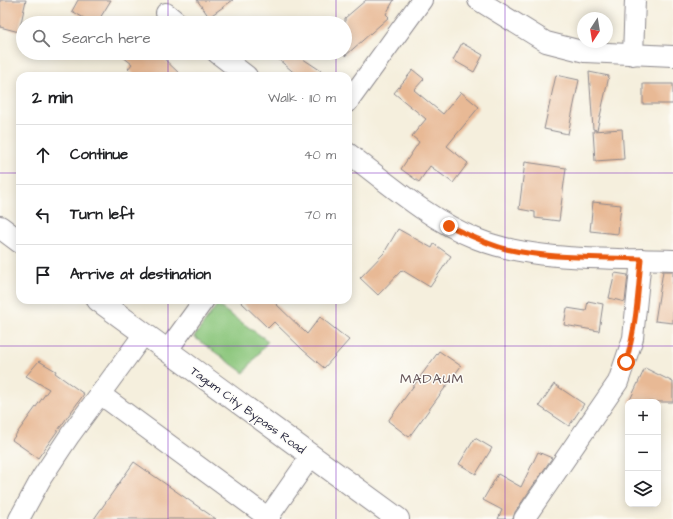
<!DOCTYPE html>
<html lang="en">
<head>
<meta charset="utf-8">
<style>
  body { margin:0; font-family:"Architects Daughter",sans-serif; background:#f2f2f2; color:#202124 }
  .controls { position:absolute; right:12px; bottom:12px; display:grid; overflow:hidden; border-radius:8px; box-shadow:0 2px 10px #0003 }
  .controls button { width:36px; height:36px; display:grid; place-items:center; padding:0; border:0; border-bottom:1px solid #e0e0e0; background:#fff; color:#202124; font:20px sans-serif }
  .compass { position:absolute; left:577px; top:12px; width:36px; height:36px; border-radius:50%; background:#fff; box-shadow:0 2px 10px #0003; rotate:192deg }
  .stop { position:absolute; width:12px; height:12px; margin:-9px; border:3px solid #ea580c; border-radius:50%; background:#fff }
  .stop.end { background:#ea580c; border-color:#fff; box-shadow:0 1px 4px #0008 }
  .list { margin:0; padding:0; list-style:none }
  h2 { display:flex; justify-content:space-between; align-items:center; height:52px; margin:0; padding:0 16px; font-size:17px }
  h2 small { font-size:13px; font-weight:400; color:#757577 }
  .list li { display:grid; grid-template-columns:26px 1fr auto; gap:12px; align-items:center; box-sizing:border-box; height:60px; padding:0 16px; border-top:1px solid #e0e0e0 }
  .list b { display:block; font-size:15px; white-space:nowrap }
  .list em { font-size:13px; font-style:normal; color:#757577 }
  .icon { flex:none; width:22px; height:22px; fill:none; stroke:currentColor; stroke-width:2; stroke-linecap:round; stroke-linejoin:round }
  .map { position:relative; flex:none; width:673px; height:519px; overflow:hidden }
  .search { position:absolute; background:#fff; box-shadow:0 2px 10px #0003; left:16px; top:16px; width:336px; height:44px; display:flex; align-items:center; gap:10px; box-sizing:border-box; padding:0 14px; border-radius:22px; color:#757577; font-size:15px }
  .panel { position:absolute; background:#fff; box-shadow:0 2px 10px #0003; left:16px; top:72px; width:336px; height:232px; border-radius:12px }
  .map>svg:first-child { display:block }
</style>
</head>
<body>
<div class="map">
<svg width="673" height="519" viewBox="0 0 673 519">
  <rect width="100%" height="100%" fill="#fdfcf7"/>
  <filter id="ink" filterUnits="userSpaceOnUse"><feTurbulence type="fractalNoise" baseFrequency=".025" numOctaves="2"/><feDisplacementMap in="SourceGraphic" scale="8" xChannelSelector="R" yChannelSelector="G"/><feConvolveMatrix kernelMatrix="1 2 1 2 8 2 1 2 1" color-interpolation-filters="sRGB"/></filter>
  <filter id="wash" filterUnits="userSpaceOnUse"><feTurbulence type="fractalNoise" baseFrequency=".012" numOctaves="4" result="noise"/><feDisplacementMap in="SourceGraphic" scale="16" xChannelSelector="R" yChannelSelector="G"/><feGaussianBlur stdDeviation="0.9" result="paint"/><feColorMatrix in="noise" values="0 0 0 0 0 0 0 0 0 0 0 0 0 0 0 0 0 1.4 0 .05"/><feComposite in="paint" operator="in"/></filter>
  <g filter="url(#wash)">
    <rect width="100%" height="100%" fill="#f5efdd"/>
    <!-- green -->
    <polygon fill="#8bc67b" stroke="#56745b" points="217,305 268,341 244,373 194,337"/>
    <g id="blocks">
      <!-- building -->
      <g fill="#e8b995">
        <polygon points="0,0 26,0 19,32 0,27"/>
        <polygon points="78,0 111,0 97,23 92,23 72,11"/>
        <polygon points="197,0 233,0 209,17"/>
        <polygon points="366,0 394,0 386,14 389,17 345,56 345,18"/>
        <polygon points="462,43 483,55 474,72 453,60"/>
        <polygon points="118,53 158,53 182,76 136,76 128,69 132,64"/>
        <polygon points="271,53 294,53 329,76 298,76"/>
        <polygon points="413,70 424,79 414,90 443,114 461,92 479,107 447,146 468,163 453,183 430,166 419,182 401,169 419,142 412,136 426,119 394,93"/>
        <polygon points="589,72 609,76 597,130 593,129"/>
        <polygon points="556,75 579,80 568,134 544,129"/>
        <rect x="643" y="84" width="30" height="20"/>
        <polygon points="622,129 624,159 595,161 593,131"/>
        <polygon points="525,162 566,168 559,221 535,218 535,212 519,209"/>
        <polygon points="593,202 621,205 618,234 590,231"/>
        <polygon points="398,229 432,248 434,244 451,256 430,287 402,270 378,295 360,278 384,253"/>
        <polygon points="663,271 673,271 673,323 655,321"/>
        <polygon points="615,273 628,275 625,302 609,298"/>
        <polygon points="239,300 272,300 307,334 320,317 349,340 324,368 303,350 274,322 268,328"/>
        <polygon points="588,301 603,304 599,331 564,325 567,308 586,311"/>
        <polygon points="439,351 461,366 409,437 388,421"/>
        <polygon points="39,361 56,371 55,373 84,394 38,458 12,440 49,389 26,376"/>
        <polygon points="645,368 673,382 673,402 629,402"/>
        <polygon points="554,384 584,404 569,426 539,406"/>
        <polygon points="475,438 492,448 476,474 459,464"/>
        <polygon points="538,452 552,458 515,512 513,519 498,519 502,510 483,500 498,474 521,487"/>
        <polygon points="134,462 216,519 94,519"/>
      </g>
    </g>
  </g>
  <g filter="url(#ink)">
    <use href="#blocks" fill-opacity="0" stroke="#8c888c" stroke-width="1"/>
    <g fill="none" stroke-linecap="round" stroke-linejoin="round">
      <!-- minor casing -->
      <g stroke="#8c888c" stroke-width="22">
        <g id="minor">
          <polyline points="478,0 546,42 585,52 673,56"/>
          <polyline points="166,13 178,23"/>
          <polyline points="217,53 247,76"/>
          <polyline points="633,55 635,0"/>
          <polyline points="348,102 422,0"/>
          <path d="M348,153C389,184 429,220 477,239C534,262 612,258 673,260"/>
          <polyline points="167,351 204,300"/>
          <polyline points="100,394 270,519"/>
          <polyline points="19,519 42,477 70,435 144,334"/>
          <polyline points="267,519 311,456"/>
          <polyline points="524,519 618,382 633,338 641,259"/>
        </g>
      </g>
      <!-- major casing -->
      <g stroke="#8c888c" stroke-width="24">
        <g id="major">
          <polyline points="0,227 20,242"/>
          <polyline points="98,300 398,519"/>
        </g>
      </g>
      <!-- minor -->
      <use href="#minor" stroke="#fff" stroke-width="20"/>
      <!-- major -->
      <use href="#major" stroke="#fff" stroke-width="22"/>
    </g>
  </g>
  <g fill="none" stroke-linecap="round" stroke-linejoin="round" filter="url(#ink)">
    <!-- route -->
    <path stroke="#ea580c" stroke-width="5" d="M449,226C468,235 486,244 506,249C550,259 597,257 641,259C638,294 636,328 626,362"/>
  </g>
  <!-- grid -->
  <path fill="none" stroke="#7b2cbf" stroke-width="1" stroke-opacity="0.55" d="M168,0V23M336,0V23M505,0V519M168,53V76M336,53V76M0,173H20M348,173H673M168,300V519M336,300V519M0,346H673"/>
  <g text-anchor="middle" stroke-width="3" stroke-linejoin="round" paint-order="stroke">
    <!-- street labels -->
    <g font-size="12" fill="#22223b" stroke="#fdfcf7">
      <text transform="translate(248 410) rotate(36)" y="4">Tagum City Bypass Road</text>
    </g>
    <!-- quarter labels -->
    <g font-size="14" letter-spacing="1" fill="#67575a" stroke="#fdfcf7">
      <text x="432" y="383">MADAUM</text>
    </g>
  </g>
</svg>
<div class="controls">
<button>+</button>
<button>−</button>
<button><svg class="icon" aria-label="layers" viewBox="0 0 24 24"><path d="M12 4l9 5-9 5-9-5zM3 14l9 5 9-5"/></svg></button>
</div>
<svg class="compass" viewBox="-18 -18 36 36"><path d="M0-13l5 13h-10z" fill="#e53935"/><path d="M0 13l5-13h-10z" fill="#757577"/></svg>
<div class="stop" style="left:626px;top:362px"></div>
<div class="stop end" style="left:449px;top:226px"></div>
<div class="search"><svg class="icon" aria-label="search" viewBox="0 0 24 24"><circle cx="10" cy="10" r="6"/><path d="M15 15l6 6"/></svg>Search here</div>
<section class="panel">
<h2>2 min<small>Walk · 110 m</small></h2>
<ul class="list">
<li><svg class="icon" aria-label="ahead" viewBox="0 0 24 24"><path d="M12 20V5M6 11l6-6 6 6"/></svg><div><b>Continue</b></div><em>40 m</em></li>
<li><svg class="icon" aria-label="left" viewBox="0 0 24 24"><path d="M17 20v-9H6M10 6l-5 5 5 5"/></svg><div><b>Turn left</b></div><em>70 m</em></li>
<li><svg class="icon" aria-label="arrive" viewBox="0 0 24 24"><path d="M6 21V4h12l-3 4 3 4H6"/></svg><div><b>Arrive at destination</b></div></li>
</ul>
</section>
</div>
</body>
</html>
